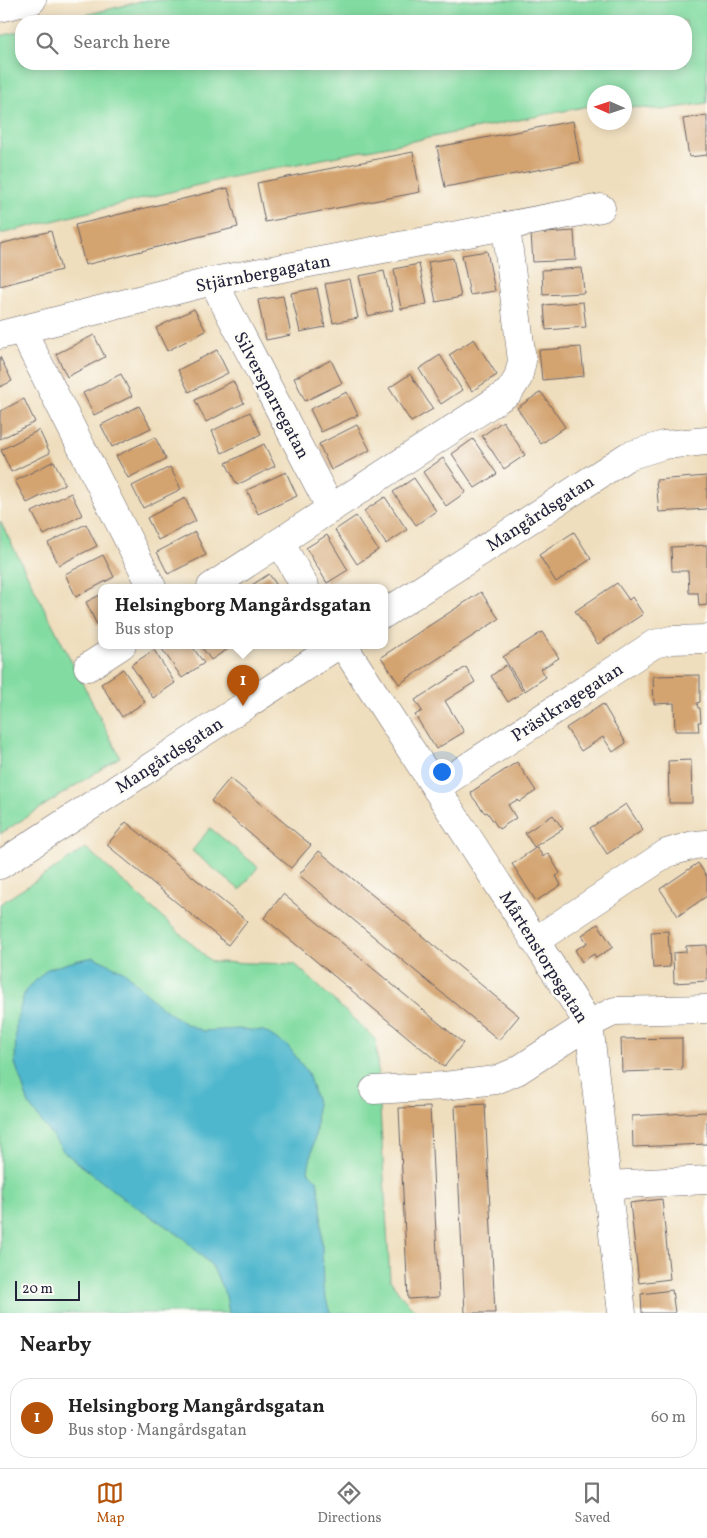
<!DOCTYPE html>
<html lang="en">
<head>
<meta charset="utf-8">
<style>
  body { margin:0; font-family:Vollkorn,serif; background:#f2f2f2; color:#222 }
  .compass { position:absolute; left:587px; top:85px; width:45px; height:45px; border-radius:50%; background:#fff; box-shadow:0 2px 12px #0003; rotate:273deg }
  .scale { position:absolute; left:15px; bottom:12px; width:65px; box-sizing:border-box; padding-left:5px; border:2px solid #22223b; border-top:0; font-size:14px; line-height:18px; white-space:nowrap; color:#22223b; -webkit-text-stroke:4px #fdfcf7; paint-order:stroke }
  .you { position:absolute; left:441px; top:771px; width:18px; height:18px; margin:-12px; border:4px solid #fff; border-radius:50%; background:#1a73e8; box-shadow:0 0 0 8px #1a73e833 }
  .badge { display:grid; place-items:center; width:32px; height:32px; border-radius:50%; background:#b45309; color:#fff; font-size:16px; font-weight:700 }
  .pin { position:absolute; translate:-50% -41px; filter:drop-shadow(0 1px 2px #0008) }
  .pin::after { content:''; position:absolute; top:26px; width:18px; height:15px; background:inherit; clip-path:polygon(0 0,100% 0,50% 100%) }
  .popup { position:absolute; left:98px; top:584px; width:290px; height:65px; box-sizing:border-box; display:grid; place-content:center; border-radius:10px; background:#fff; filter:drop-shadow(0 1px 4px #0005); font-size:16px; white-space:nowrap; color:#767676 }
  .popup b { font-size:19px; color:#222 }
  .popup::after { content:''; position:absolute; left:50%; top:100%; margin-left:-10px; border:10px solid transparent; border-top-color:#fff }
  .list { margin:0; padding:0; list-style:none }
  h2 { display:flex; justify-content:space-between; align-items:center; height:65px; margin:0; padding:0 20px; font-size:21px }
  h2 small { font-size:16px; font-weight:400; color:#767676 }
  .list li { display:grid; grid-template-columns:32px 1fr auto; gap:15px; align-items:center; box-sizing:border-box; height:80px; margin:0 10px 10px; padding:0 10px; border:1px solid #e0e0e0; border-radius:20px }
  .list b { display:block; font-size:19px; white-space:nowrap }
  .list p { margin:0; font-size:16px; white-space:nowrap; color:#767676 }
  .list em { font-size:16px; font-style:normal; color:#767676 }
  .icon { flex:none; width:28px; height:28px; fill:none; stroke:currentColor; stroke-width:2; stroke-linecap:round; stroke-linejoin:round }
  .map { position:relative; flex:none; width:707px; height:1313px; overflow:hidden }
  .search { position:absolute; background:#fff; box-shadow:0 2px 12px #0003; left:15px; right:15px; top:15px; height:55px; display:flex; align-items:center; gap:12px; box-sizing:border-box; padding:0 18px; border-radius:20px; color:#767676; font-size:19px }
  .sheet { height:155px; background:#fff }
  nav { display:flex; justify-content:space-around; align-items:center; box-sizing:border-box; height:70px; border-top:1px solid #e0e0e0; background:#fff; font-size:14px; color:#767676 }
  nav a { display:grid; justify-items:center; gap:2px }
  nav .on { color:#b45309 }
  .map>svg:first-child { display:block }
</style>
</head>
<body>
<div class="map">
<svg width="707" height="1313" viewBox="0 0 707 1313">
  <rect width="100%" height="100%" fill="#fdfcf7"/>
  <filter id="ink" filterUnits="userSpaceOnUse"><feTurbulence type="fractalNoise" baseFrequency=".02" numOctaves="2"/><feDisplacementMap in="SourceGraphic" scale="10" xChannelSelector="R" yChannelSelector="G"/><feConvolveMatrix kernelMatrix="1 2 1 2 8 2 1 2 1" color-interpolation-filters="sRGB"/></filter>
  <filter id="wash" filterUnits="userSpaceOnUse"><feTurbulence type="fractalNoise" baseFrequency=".0096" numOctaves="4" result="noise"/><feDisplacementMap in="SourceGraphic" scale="20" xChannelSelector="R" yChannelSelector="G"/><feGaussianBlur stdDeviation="1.12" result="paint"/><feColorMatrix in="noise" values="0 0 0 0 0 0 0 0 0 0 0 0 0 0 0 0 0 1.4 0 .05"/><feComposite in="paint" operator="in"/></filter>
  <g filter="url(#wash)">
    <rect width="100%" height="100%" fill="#efdebd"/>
    <!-- green -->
    <g fill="#82dca1" stroke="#527f6e">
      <polygon points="146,0 707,0 707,103 662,110 625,106 624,92 594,92 594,105 227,178 0,234 0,36 21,31 21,64 686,64 686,21 61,21"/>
      <polygon points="0,521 120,757 0,834"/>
      <polygon points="210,828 258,867 240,890 192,851"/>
      <polygon points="86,848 212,962 295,964 376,1040 390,1280 403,1298 418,1313 0,1313 0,904"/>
    </g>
    <!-- water -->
    <polygon fill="#4fb7cd" stroke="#386c84" points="94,957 125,972 156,1003 184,1023 203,1031 238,1029 264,1031 288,1046 308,1073 317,1103 316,1131 308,1171 317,1180 321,1202 323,1288 330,1313 229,1313 226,1296 212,1266 182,1237 119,1195 64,1152 29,1105 15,1063 16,1022 25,991 47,969 79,960"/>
    <g id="blocks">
      <!-- building -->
      <g fill="#d3a370">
        <polygon points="707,115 707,155 689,157 683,119"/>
        <polygon points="573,121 580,162 445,187 437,147"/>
        <polygon points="413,152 420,192 265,222 257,183"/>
        <polygon points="228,188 238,227 85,265 75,225"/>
        <polygon points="51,231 61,270 0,286 0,244"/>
        <polygon points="574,231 576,260 533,262 531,234"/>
        <polygon points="487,251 495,291 470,295 462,255"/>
        <polygon points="453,258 461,297 436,302 428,262"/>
        <polygon points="419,264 427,304 401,309 394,269"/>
        <polygon points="582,268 584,293 543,295 542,270"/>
        <polygon points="384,271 393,310 368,316 359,276"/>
        <polygon points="350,279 358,318 333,323 325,284"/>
        <polygon points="317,288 325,327 300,332 291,293"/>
        <polygon points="283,296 291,335 266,340 258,300"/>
        <polygon points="583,302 586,327 546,330 544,305"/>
        <polygon points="194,309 206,331 167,351 156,328"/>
        <polygon points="94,335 105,357 67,377 56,354"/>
        <polygon points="474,339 497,375 472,391 449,355"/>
        <polygon points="581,347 584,376 542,380 539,350"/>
        <polygon points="217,350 228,373 189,392 178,370"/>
        <polygon points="440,355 462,390 441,404 419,369"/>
        <polygon points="0,357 12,381 0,387"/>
        <polygon points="331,360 342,383 305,401 294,378"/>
        <polygon points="121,374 132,396 94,415 83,393"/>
        <polygon points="410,374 433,409 411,422 389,388"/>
        <polygon points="233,381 244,403 206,422 195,400"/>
        <polygon points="347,392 358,415 321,432 310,409"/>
        <polygon points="541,392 565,427 541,444 517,408"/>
        <polygon points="24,399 35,422 0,439 0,411"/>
        <polygon points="139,406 151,428 112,447 101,425"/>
        <polygon points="250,412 261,434 222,453 212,431"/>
        <polygon points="503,421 525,455 504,469 482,436"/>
        <polygon points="357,425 370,450 331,470 319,444"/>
        <polygon points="39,430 50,453 11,472 1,450"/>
        <polygon points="155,437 166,459 128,478 116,456"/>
        <polygon points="473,439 497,474 475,488 452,454"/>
        <polygon points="264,444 275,466 237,485 226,463"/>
        <polygon points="443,458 466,492 446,506 423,472"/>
        <polygon points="54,461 65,484 27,503 15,481"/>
        <polygon points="170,467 181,489 143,508 132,486"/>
        <polygon points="286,472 297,496 258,514 247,490"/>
        <polygon points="707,476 707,509 659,512 656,480"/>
        <polygon points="414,478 436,511 416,525 393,492"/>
        <polygon points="71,493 82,515 44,535 32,512"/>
        <polygon points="385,497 407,530 386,544 364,511"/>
        <polygon points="185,498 196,521 158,540 147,518"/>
        <polygon points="356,516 378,550 357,564 335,530"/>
        <polygon points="86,524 97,546 59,565 48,543"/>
        <polygon points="195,532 206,555 168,574 157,552"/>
        <polygon points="574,532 591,559 556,582 539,555"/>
        <polygon points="327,535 348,570 327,583 306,548"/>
        <polygon points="707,545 707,605 699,606 698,593 689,593 688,571 672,571 671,547"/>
        <polygon points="103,555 114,577 76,597 65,574"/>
        <polygon points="269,574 278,587 249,587"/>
        <polygon points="617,583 629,600 632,597 643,614 598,644 575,611"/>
        <polygon points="481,592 499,619 399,684 381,657"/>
        <polygon points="102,594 102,622 97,625 86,602"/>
        <polygon points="542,632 559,658 541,669 546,677 525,691 503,657"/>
        <polygon points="161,645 191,645 204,663 182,678 160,646"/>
        <polygon points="200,645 234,645 211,660"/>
        <polygon points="154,650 175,683 153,698 131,665"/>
        <polygon points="506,665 523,692 508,702 491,676"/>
        <polygon points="466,667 475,682 445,701 464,732 436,749 415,715 422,711 415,700"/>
        <polygon points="123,669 145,702 122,717 101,684"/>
        <polygon points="700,675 700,702 697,703 698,708 700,708 701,722 698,722 699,731 675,731 674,703 654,704 653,676"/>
        <polygon points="603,704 626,743 613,752 603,737 581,751 566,728"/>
        <polygon points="691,760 692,803 669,803 668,761"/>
        <polygon points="517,762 536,791 519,802 517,800 508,805 516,818 499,829 487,812 485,813 471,795 472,794 471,792"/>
        <polygon points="230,778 311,845 291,868 211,801"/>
        <polygon points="626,804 643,830 607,854 590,828"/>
        <polygon points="553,815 563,829 534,847 525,833"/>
        <polygon points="126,822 247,921 228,945 107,845"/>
        <polygon points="537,847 543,857 548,853 560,873 556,876 561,885 536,901 512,864"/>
        <polygon points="319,851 519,1016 499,1040 299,875"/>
        <polygon points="698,863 707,877 707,896 678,916 660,889"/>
        <polygon points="283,894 463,1043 444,1067 264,918"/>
        <polygon points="598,924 613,947 596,958 594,954 582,962 575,950 587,943 582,935"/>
        <polygon points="668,931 670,967 653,968 651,932"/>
        <polygon points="707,945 707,981 674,983 673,953 686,952 686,946"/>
        <polygon points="682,1038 682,1070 622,1072 621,1039"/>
        <polygon points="485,1104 495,1313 465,1313 455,1106"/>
        <polygon points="430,1107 439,1297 408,1299 399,1108"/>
        <polygon points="707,1112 707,1144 633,1147 632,1116"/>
        <polygon points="662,1199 670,1279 639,1283 630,1203"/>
        <polygon points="672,1290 675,1313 642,1313 641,1294"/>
      </g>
    </g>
  </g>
  <g filter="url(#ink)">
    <use href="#blocks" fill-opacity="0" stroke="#6a6468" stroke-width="1"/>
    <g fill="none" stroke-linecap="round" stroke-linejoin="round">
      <!-- minor casing -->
      <g stroke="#6a6468" stroke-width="29">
        <g id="minor">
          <polyline points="213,281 331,509"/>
          <polyline points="22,330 152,587"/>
          <polyline points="0,335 213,281 601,208"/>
          <polyline points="280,542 305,587"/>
          <polyline points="211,587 509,392 518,378 522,361 506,226"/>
          <polyline points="384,614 628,456 664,445 707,441"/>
          <polyline points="343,645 589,1024 622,1313"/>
          <polyline points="88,667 122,645"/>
          <polyline points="436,788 654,644 671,640 707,639"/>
          <polyline points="0,865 338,645"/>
          <polyline points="535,941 667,853 694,845 707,844"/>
          <polyline points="374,1090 444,1086 496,1080 517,1071 589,1024 615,1011 707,1009"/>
          <polyline points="607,1185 707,1180"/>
        </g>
      </g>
      <!-- major casing -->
      <g stroke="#6a6468" stroke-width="29">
        <polyline id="major" points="0,8 32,0"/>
      </g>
      <!-- minor -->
      <use href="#minor" stroke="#fff" stroke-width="28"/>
      <!-- major -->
      <use href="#major" stroke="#fff" stroke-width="28"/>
    </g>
  </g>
  <g text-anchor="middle" stroke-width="5" stroke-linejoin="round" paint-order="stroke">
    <!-- street labels -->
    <g font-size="18" fill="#22223b" stroke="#fdfcf7">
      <text transform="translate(263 273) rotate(-11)" y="6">Stjärnbergagatan</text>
      <text transform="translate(272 395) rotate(62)" y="6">Silversparregatan</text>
      <text transform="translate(540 513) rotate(-33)" y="6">Mangårdsgatan</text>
      <text transform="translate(567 702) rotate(-33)" y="6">Prästkragegatan</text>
      <text transform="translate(169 755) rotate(-33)" y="6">Mangårdsgatan</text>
      <text transform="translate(544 957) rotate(58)" y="6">Mårtenstorpsgatan</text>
    </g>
  </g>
</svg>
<svg class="compass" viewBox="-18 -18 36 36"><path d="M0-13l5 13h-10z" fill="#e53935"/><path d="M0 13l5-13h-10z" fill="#767676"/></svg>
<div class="scale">20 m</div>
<div class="you"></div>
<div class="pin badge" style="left:243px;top:706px">1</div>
<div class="popup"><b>Helsingborg Mangårdsgatan</b>Bus stop</div>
<div class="search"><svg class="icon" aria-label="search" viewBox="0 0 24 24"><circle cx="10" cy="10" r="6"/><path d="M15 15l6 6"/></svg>Search here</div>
</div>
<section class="sheet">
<h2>Nearby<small></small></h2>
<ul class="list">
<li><span class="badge">1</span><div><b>Helsingborg Mangårdsgatan</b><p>Bus stop · Mangårdsgatan</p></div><em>60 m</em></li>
</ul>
</section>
<nav>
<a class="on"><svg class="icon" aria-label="map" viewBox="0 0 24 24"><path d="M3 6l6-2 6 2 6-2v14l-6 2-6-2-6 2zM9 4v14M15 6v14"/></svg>Map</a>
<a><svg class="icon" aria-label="directions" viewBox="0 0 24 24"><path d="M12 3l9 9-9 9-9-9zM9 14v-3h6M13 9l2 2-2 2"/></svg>Directions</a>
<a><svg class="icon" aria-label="saved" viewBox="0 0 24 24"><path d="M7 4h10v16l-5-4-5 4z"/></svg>Saved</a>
</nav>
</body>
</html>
